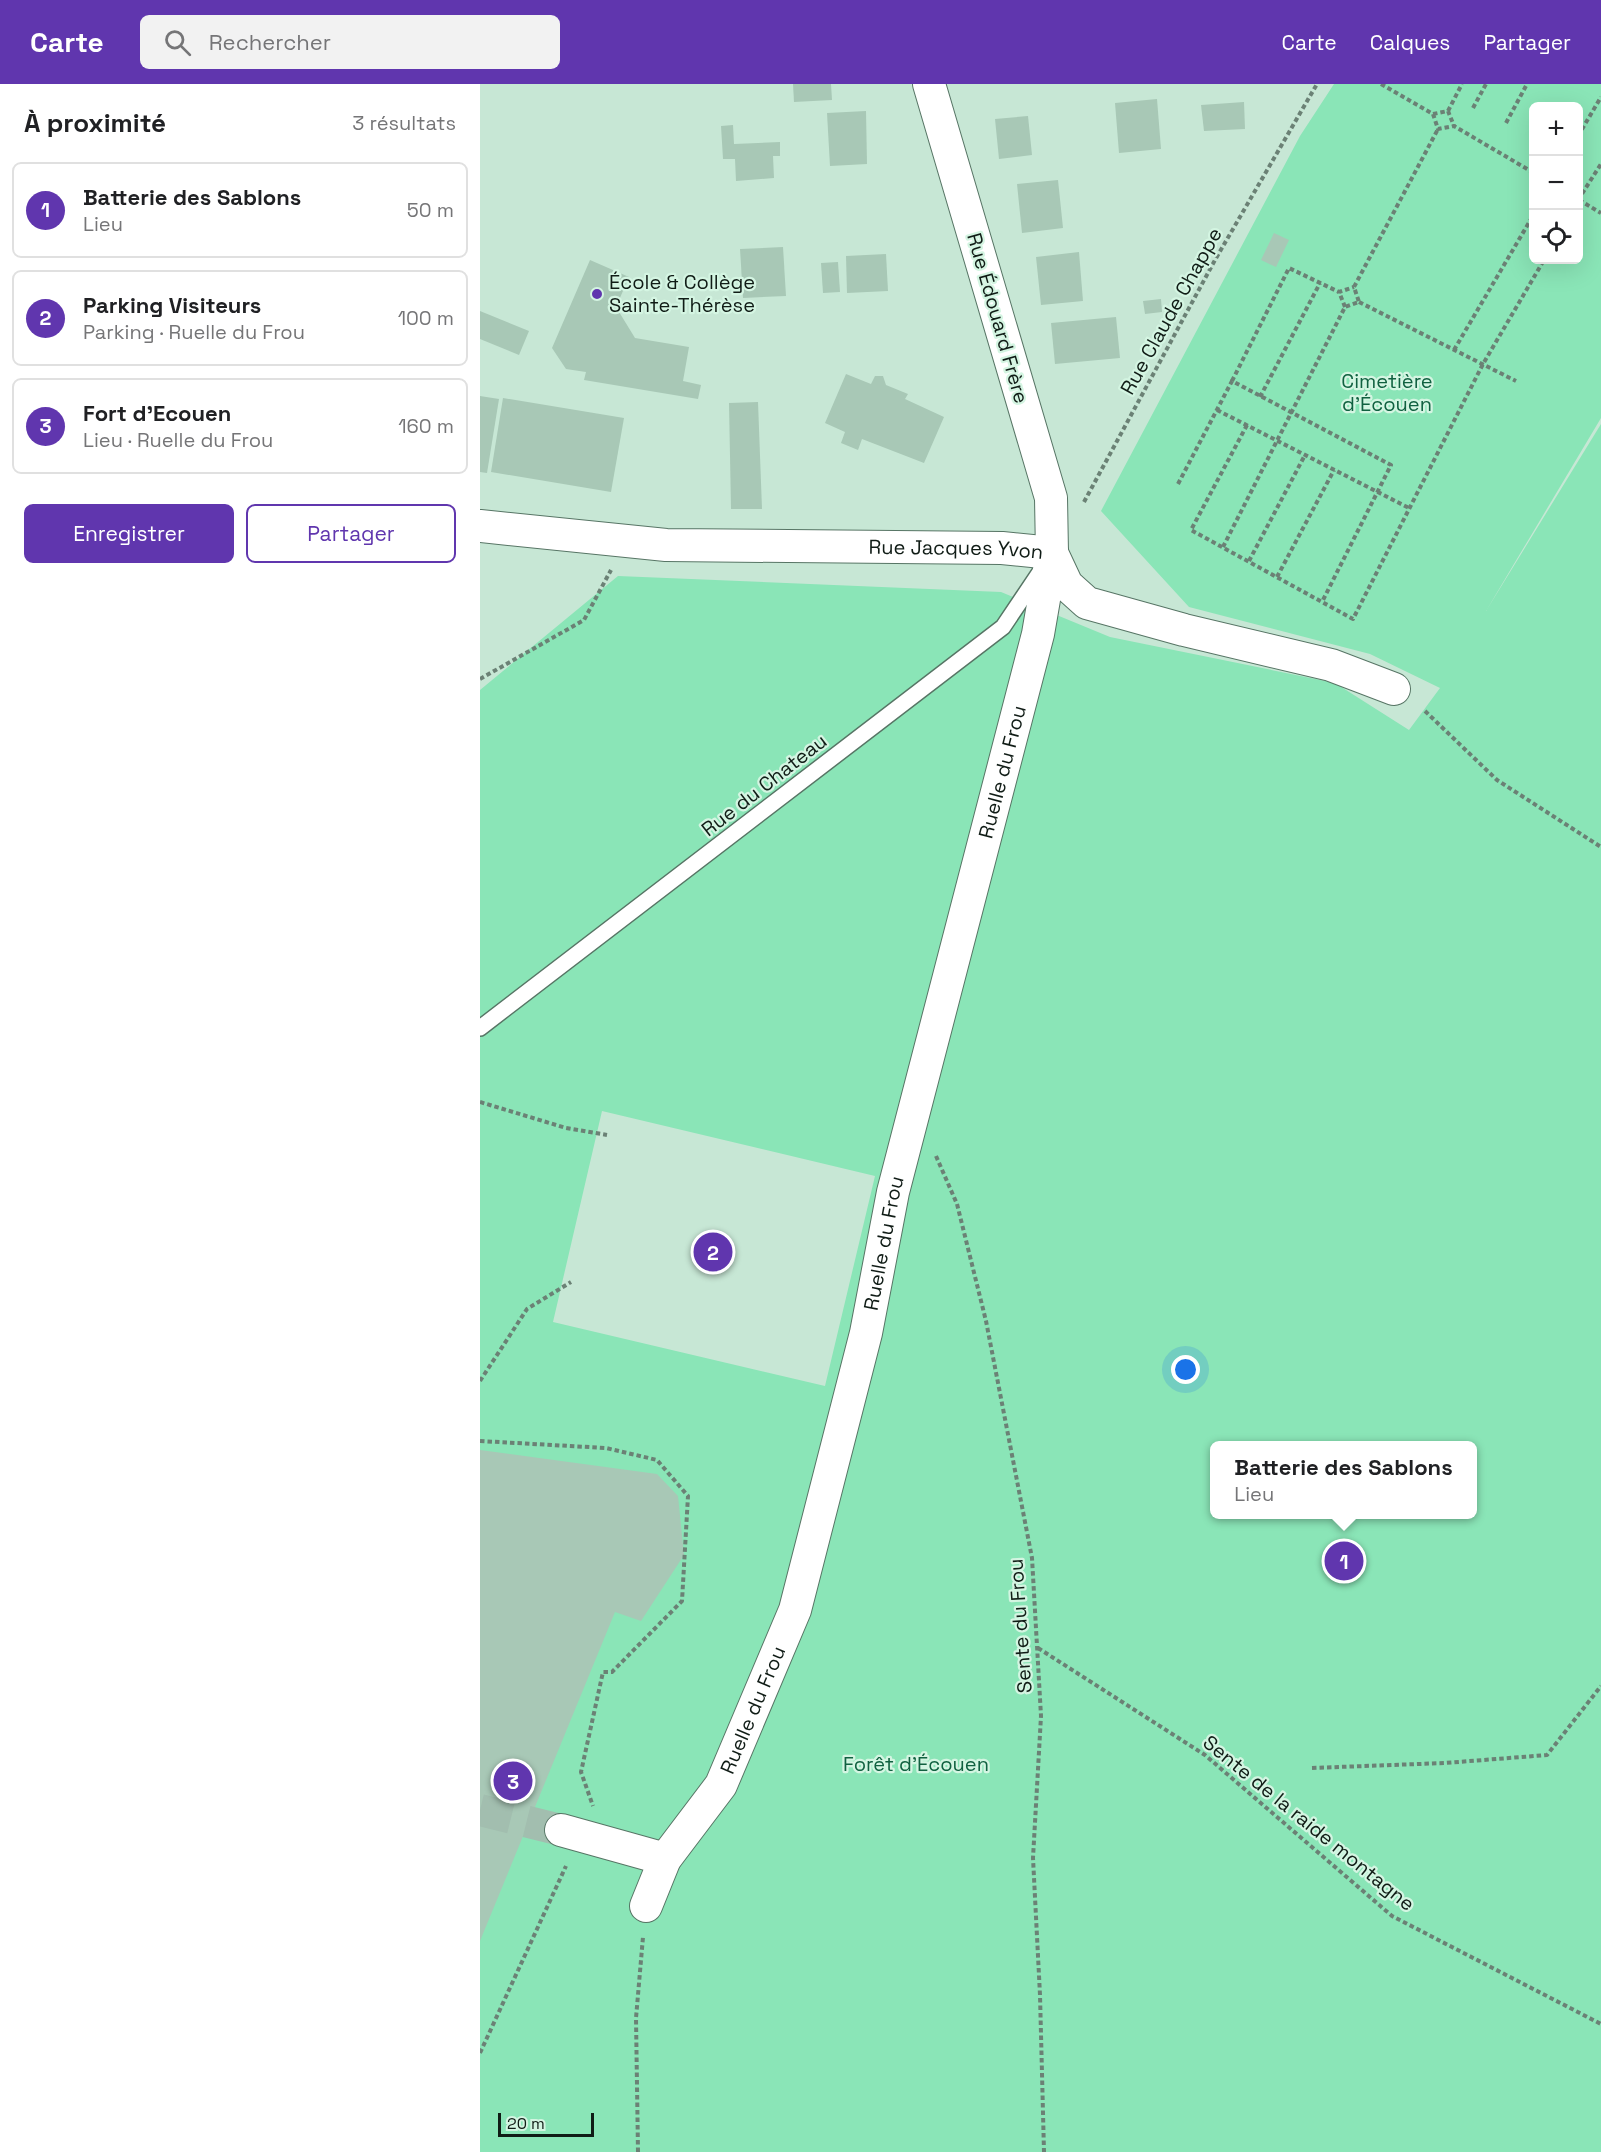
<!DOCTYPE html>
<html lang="fr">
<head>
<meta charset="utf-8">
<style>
  body { margin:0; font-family:"Space Grotesk",sans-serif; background:#f2f2f2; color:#202124 }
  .controls { position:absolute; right:18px; top:18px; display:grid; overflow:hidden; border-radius:9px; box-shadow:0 6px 24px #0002 }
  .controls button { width:54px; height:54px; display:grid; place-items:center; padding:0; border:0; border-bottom:2px solid #e0e0e0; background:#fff; color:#202124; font:30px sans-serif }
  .scale { position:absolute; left:18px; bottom:15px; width:96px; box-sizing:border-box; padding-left:6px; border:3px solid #101c16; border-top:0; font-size:16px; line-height:21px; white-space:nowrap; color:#101c16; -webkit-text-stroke:4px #d4f5e2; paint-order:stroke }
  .you { position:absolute; left:706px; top:1286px; width:21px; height:21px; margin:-15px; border:4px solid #fff; border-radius:50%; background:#1a73e8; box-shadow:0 0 0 9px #1a73e833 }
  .badge { display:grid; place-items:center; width:39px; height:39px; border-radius:50%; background:#6036ae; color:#fff; font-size:20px; font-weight:700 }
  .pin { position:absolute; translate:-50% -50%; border:3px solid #fff; box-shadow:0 2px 6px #0006 }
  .popup { position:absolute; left:730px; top:1357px; width:267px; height:78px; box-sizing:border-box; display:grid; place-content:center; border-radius:9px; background:#fff; filter:drop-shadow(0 2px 4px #0005); font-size:20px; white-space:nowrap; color:#757577 }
  .popup b { font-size:22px; color:#202124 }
  .popup::after { content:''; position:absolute; left:50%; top:100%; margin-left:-12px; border:12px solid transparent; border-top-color:#fff }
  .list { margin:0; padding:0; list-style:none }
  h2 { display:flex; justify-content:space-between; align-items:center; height:78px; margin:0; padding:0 24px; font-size:26px }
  h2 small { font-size:20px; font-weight:400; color:#757577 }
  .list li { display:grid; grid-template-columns:39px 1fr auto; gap:18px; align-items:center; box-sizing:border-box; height:96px; margin:0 12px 12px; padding:0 12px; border:2px solid #e0e0e0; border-radius:9px }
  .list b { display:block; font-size:22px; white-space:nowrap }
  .list p { margin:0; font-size:20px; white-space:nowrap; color:#757577 }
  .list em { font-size:20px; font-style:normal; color:#757577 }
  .actions { display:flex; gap:12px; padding:18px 24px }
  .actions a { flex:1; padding:14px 0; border:2px solid #6036ae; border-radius:9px; text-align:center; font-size:21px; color:#6036ae }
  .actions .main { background:#6036ae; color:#fff }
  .icon { flex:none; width:33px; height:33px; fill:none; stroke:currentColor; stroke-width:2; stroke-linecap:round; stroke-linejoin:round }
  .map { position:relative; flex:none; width:1121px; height:2068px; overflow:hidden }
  header { display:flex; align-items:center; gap:36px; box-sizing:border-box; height:84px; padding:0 30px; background:#6036ae; color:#fff }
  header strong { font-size:28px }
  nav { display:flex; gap:33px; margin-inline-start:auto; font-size:21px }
  .search { width:420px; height:54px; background:#f2f2f2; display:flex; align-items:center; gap:15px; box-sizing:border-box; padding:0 21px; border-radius:9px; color:#757577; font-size:22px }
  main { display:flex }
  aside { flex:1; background:#fff }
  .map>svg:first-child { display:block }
</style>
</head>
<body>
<header>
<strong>Carte</strong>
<div class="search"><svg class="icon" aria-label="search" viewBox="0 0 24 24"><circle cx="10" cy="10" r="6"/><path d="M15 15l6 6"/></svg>Rechercher</div>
<nav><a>Carte</a><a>Calques</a><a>Partager</a></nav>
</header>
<main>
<aside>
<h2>À proximité<small>3 résultats</small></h2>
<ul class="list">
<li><span class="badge">1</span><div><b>Batterie des Sablons</b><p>Lieu</p></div><em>50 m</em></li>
<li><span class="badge">2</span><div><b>Parking Visiteurs</b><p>Parking · Ruelle du Frou</p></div><em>100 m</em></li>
<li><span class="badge">3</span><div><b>Fort d'Ecouen</b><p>Lieu · Ruelle du Frou</p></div><em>160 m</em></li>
</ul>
<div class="actions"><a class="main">Enregistrer</a><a>Partager</a></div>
</aside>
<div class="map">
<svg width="1121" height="2068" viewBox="0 0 1121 2068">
  <rect width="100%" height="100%" fill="#c7e7d5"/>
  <!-- green -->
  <path fill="#8ae5b7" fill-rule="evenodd" d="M854,0H1121V334L1006,527L1121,340V2068H0V606L138,492L521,508L630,553L855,599L929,646L960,604L890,570L709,523L621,427L820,52ZM1054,22H1098V176H1054ZM122,1027L395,1092L345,1302L73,1238ZM735,1362H993V1430H735Z"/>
  <!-- building -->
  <g fill="#a8c8b6">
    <polygon points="313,0 351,0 352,16 314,18"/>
    <polygon points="677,15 681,65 639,69 635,19"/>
    <polygon points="764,18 765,45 724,47 721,21"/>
    <polygon points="386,27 387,80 350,82 347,29"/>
    <polygon points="548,32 552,71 519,75 515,35"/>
    <polygon points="253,41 254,60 300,58 300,72 293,72 294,94 256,97 255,75 243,75 241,42"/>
    <polygon points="578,96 583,144 542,149 537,100"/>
    <polygon points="794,149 809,156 796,183 781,176"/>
    <polygon points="303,163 306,212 263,214 260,165"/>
    <polygon points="599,168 603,217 561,221 556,173"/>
    <polygon points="406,170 408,207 367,209 366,172"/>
    <polygon points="110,176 149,193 136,223 155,254 209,263 203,297 221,301 218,315 104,296 106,288 86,285 72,264"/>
    <polygon points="358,178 360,208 343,209 341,179"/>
    <polygon points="681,215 682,228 665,230 663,217"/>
    <polygon points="0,227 49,247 39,271 0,255"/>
    <polygon points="636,233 640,274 575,280 571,239"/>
    <polygon points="366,290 391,300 395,292 403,292 406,301 428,310 425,315 464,333 444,379 382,355 378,366 361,359 365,348 345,339"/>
    <polygon points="0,312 19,315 7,389 0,388"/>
    <polygon points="23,314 144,334 131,408 11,388"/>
    <polygon points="278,318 282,425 251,425 249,319"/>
    <polygon points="0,1366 177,1390 198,1412 204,1471 161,1537 135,1528 0,1857"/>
  </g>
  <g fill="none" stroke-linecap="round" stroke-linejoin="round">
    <!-- street-tunnel -->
    <polyline stroke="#a2beaf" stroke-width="32" stroke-dasharray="32 16" stroke-linecap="butt" points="0,1726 81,1746"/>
    <!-- lane casing -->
    <g stroke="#577565" stroke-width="18">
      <polyline id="lane" points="0,944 523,543 562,485"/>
    </g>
    <!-- street casing -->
    <g stroke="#577565" stroke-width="34">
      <g id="street">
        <path id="s1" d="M0,442L186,461L522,464L572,469"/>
        <polyline points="572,469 587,501 607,519 704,546 851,581 914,605"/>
        <polyline points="81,1746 185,1775"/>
        <path id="s2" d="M166,1822L185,1775L241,1701L315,1526L386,1249L413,1108L558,550L572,469L571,414L449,0"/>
      </g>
    </g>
    <!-- path -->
    <g stroke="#6b8175" stroke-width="4" stroke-dasharray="4.5 3" stroke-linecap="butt">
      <polyline points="901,0 953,30 958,45 974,42 1054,89"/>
      <polyline points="993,24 1006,0"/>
      <polyline points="968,27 982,0"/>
      <polyline points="953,30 968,27 974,42"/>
      <polyline points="1026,39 1047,0"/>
      <polyline points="1098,52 1121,13"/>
      <polyline points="1098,116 1121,80"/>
      <polyline points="1099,116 1121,129"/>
      <polyline points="879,218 1036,297"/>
      <polyline points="865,223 859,208 874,203"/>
      <polyline points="974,266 1054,130"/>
      <polyline points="752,297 809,184 859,208"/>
      <polyline points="780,313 840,199"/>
      <polyline points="737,326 929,424"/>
      <polyline points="767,341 711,446 873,535 1003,280 1064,176"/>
      <polyline points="698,400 752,297 911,381 842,518"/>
      <polyline points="604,418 735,176 837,0"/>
      <polyline points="743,463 865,223 879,218 874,203 958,45"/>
      <polyline points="769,477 825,371"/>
      <polyline points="797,493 854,386"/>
      <polyline points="0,595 104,536 131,486"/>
      <polyline points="945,627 1017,696 1121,763"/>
      <polyline points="0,1018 86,1044 127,1051"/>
      <polyline points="456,1072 477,1120 506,1237 552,1474 561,1632 553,1774 560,1911 564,2068"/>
      <polyline points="0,1297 47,1225 91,1198"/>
      <polyline points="0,1357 126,1364 177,1376 208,1412 202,1517 132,1588 123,1588 101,1688 113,1722"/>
      <polyline points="558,1564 725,1671 912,1832 1121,1940"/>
      <polyline points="832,1684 965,1679 1067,1671 1121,1602"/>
      <polyline points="0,1969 86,1782"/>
      <polyline points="158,2068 156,1934 163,1853"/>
    </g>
    <!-- lane -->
    <use href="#lane" stroke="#fff" stroke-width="15"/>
    <!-- street -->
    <use href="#street" stroke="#fff" stroke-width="32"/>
  </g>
  <!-- markers -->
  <circle fill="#6036ae" stroke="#d4f5e2" stroke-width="2" cx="117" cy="210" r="6"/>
  <g text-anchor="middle" stroke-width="4.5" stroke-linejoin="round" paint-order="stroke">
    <!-- poi labels -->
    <g font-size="20" fill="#101c16" stroke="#d4f5e2" text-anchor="start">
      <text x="129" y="205">École &amp; Collège<tspan x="129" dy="23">Sainte-Thérèse</tspan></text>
    </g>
    <!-- street labels -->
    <g font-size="20" fill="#101c16" stroke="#d4f5e2">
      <text transform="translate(691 227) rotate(-61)" y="7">Rue Claude Chappe</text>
      <text transform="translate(518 234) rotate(74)" y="7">Rue Édouard Frère</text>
      <text dy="7" stroke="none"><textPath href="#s1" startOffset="477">Rue Jacques Yvon</textPath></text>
      <text dy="7" stroke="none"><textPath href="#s2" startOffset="1197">Ruelle du Frou</textPath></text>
      <text transform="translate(284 701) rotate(-38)" y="7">Rue du Chateau</text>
      <text dy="7" stroke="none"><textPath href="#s2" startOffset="711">Ruelle du Frou</textPath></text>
      <text transform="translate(540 1542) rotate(-94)" y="7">Sente du Frou</text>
      <text dy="7" stroke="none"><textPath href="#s2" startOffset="225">Ruelle du Frou</textPath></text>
      <text transform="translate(829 1739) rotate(39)" y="7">Sente de la raide montagne</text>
    </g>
    <!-- park labels -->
    <g font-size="20" fill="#106140" stroke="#d4f5e2">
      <text x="907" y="304">Cimetière<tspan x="907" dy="23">d'Écouen</tspan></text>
      <text x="436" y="1687">Forêt d'Écouen</text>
    </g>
  </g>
</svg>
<div class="controls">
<button>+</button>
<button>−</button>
<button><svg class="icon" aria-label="locate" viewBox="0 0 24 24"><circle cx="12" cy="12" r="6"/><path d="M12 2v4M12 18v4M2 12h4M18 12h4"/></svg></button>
</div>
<div class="scale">20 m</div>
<div class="you"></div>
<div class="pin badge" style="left:864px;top:1477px">1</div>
<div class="popup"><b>Batterie des Sablons</b>Lieu</div>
<div class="pin badge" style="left:233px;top:1168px">2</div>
<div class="pin badge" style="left:33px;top:1697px">3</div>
</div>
</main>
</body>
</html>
